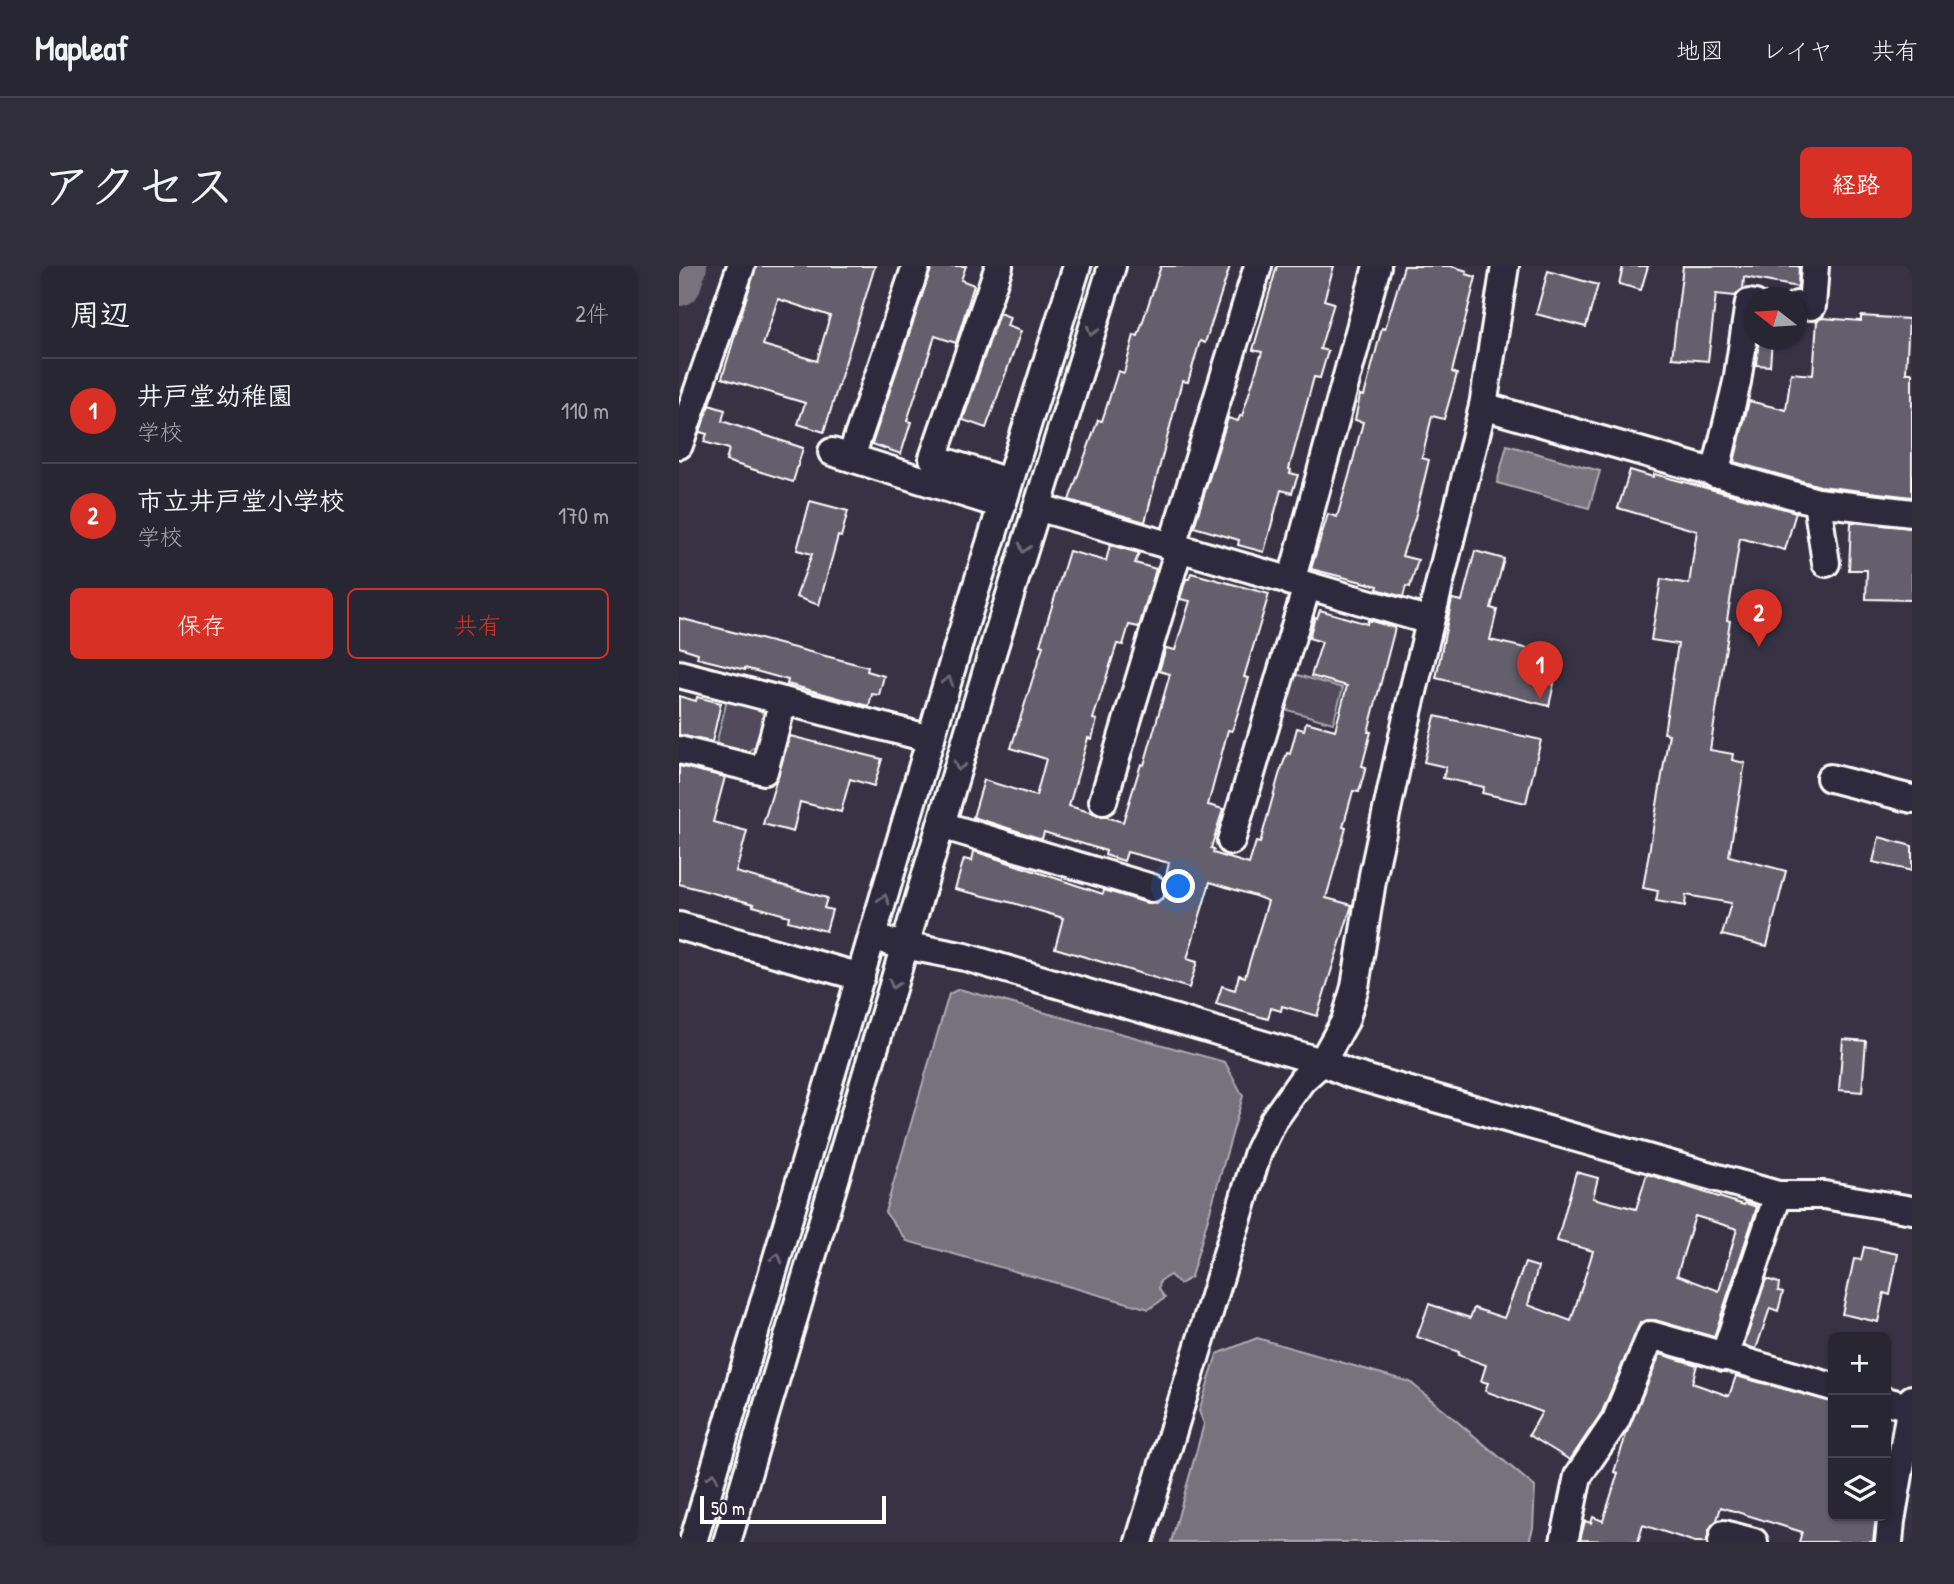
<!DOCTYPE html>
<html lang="ja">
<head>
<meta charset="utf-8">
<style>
  body { margin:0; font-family:"Patrick Hand","Klee One",sans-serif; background:#312e3c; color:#f1f3f6 }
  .controls { position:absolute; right:21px; bottom:21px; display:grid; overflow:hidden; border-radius:10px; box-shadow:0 2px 5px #0004 }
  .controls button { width:63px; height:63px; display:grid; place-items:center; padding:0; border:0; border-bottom:2px solid #45434f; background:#292634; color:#f1f3f6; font:35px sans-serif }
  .compass { position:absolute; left:1065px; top:21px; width:63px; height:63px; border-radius:50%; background:#292634; box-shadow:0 2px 5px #0004; rotate:287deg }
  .scale { position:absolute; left:21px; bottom:18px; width:186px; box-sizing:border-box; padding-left:7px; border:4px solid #fff; border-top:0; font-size:19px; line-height:24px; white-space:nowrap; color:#fff; -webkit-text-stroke:5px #2f2a3d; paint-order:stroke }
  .you { position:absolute; left:500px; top:621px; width:24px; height:24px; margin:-18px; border:5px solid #fff; border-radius:50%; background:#1a73e8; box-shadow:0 0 0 10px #1a73e833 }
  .badge { display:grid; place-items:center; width:46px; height:46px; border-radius:50%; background:#d93025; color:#fff; font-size:23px; font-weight:700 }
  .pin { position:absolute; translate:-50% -58px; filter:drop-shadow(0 2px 4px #0008) }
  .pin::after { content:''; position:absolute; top:37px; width:24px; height:21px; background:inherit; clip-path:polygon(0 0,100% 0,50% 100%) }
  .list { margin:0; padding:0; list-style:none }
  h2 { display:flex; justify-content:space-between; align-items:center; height:91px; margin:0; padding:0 28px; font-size:30px }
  h2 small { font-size:23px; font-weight:400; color:#a5a5ac }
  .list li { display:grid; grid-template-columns:46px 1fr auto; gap:21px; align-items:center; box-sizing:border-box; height:105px; padding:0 28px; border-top:2px solid #45434f }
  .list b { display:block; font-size:26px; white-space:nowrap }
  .list p { margin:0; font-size:23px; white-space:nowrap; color:#a5a5ac }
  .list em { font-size:23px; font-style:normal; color:#a5a5ac }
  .actions { display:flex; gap:14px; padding:21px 28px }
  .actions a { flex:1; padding:16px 0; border:2px solid #d93025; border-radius:10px; text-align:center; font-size:24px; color:#d93025 }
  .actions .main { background:#d93025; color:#fff }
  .icon { flex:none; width:38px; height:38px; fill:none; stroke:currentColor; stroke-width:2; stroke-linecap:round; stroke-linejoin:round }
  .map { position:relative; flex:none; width:1233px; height:1276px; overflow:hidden; border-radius:10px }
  header { display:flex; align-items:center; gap:42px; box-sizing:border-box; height:98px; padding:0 35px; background:#292634; border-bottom:2px solid #45434f }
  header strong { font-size:33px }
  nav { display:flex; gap:38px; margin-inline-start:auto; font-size:24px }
  .intro { display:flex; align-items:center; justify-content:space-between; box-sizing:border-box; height:168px; padding:0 42px }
  h1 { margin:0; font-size:49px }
  .button { padding:18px 32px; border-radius:10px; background:#d93025; color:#fff; font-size:24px; font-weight:700 }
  main { display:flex; gap:42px; padding:0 42px }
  aside { flex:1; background:#292634; border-radius:10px; box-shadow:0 2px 5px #0004 }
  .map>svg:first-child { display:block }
</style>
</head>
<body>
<header>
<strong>Mapleaf</strong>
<nav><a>地図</a><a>レイヤ</a><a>共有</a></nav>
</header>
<div class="intro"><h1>アクセス</h1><a class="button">経路</a></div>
<main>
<aside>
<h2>周辺<small>2件</small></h2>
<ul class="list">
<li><span class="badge">1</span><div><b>井戸堂幼稚園</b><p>学校</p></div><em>110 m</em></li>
<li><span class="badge">2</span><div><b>市立井戸堂小学校</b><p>学校</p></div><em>170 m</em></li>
</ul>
<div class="actions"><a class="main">保存</a><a>共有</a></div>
</aside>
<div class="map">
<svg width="1233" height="1276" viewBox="0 0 1233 1276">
  <rect width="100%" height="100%" fill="#373345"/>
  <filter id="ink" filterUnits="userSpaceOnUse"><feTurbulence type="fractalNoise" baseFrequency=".0143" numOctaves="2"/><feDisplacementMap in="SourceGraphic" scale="14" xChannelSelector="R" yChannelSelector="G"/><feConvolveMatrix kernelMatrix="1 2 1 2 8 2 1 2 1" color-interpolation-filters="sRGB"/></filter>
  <g filter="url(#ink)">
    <!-- green -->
    <g fill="#514c5c" stroke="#a8a6ae" stroke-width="2">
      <polygon points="615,408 664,422 654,457 605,443"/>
      <polygon points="49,430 78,437 86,453 80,478 65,488 37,478"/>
    </g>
    <!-- water -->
    <g fill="#76737f" stroke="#adabb2" stroke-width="2">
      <polygon points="828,179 921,205 910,242 818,217"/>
      <polygon points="280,723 546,796 564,830 512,1011 501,1018 491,1009 481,1015 480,1023 486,1032 470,1043 228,975 206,946 270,728"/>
      <polygon points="578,1072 731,1116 856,1221 854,1262 850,1276 492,1276 525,1158 520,1145 538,1088"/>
    </g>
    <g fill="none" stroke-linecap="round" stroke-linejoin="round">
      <!-- river -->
      <polyline stroke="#76737f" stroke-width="44" points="0,18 6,0"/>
    </g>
    <!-- building -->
    <g fill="#635f6d" stroke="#fff" stroke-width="2" fill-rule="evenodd">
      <path d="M77,0H196L145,166L119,158L126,137L43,112ZM99,33L151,50L138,95L84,79Z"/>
      <polygon points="253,0 287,0 282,14 295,19 277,77 256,70 228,155 232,156 222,188 193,178"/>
      <polygon points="482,0 551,0 526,77 521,75 509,116 503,115 466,256 390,234 419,154 423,155 439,105 445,107 455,69 459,70"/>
      <polygon points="598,0 655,0 645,34 655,37 641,83 649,85 641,112 635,111 610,203 612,204 611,207 619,209 613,227 602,224 585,286 559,279 560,274 515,261 549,152 559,155 561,150 563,150 583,86 574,84"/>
      <polygon points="725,0 772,0 788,5 787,8 797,11 773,106 778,108 765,153 753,150 743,192 750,194 736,252 723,290 739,294 731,321 727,320 724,331 698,323 699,320 632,303 649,248 658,251 670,210 684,156 676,154 681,129 685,130 703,62 706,63"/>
      <polygon points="944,0 969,0 962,24 940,18"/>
      <polygon points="1004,0 1120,0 1119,21 1065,11 1064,23 1056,30 1037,28 1029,95 993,92"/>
      <polygon points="869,5 919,19 907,61 857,48"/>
      <polygon points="320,47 331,51 328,60 342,65 307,162 284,154"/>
      <polygon points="1182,50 1230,53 1227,107 1233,107 1233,231 1141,220 1055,196 1070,135 1107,144 1112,107 1134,109 1138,55 1143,52 1182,55"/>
      <polygon points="1080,74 1093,74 1091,100 1077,99"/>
      <polygon points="30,139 46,144 43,155 124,182 114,216 47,195 50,183 25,176 28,168 21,166"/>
      <polygon points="951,204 974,211 975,208 1117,246 1106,284 1061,272 1048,354 1051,355 1031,484 1054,488 1053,494 1066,497 1050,590 1107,605 1088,680 1043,669 1052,637 1007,629 1006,640 977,635 979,625 964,622 990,468 985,467 999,378 972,374 982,313 1010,318 1018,265 939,242"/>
      <polygon points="131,235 169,245 162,271 159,270 140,339 117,331 133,288 118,284"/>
      <polygon points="1172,256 1233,262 1233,334 1187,333 1188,304 1170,304"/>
      <polygon points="431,279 460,287 456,297 477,303 460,361 450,359 444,379 438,378 414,453 418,454 413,473 409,472 390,540 444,556 462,498 465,499 491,408 480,405 487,382 496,384 511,335 501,333 507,313 510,313 512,307 590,328 565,411 570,412 553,465 549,464 529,539 544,543 532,582 535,583 534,587 570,598 577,576 581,577 600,509 608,487 611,488 618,462 625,464 627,456 656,464 668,420 632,410 643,376 630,372 636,351 638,352 641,344 688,358 689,354 716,362 689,466 692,466 683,500 687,501 680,526 674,525 664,561 667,562 647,632 673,639 638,750 603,740 602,745 592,742 589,753 537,738 543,720 556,724 560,709 566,711 589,635 576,630 531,616 508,693 518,696 510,722 376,682 384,652 334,637 276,623 285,593 293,595 295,585 424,628 425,624 468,637 478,638 488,627 488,619 486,613 490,597 448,586 445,595 426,589 427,585 365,566 363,573 294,551 305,514 357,530 367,493 332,482 364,380 361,379 390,285 427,295"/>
      <polygon points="796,285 825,293 812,342 818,344 811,374 881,390 870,440 757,412 773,333 783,335"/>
      <polygon points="0,352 189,401 188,405 205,410 200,429 193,428 190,440 108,418 109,414 66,402 66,404 18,392 19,387 0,381"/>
      <polygon points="0,430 17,435 18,431 42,437 33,476 0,469"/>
      <polygon points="756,450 862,474 847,537 803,527 805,521 764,512 767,501 745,496"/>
      <polygon points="111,470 203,493 195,520 171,513 162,546 121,536 114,566 84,558"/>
      <polygon points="0,500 46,511 34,556 68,565 57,606 148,632 145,642 153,644 147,665 109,655 110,650 74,640 75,638 0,618"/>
      <polygon points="1200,571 1233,580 1233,605 1194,596"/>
      <polygon points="1164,773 1187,775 1183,826 1160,824"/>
      <path d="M897,906L919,912L914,932L957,943L968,908L1065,939L1066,937L1078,941L1035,1071L976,1054H968L961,1057L923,1146L891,1194L850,1169L863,1146L806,1125L809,1117L802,1115L807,1099L779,1089L780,1086L738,1071L750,1038L791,1052L795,1042L825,1052L846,997L859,1001L849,1039L892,1055L914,985L878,975ZM1016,950L1058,963L1040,1025L998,1009Z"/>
      <polygon points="1185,981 1219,988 1211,1029 1205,1027 1199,1056 1163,1048 1175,993 1182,994"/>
      <polygon points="1087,1013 1100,1017 1099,1025 1104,1026 1099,1045 1091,1042 1077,1083 1065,1079"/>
      <polygon points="981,1088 1018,1099 1013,1117 1050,1130 1057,1110 1154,1136 1154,1250 1197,1250 1194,1276 1120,1276 1123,1266 1042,1241 1038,1254 1030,1264 1028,1276 1016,1276 964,1259 959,1276 901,1274 906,1255 912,1257 914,1251 924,1255 939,1207 935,1206 948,1166"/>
    </g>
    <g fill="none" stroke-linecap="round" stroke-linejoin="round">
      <!-- minor casing -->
      <g stroke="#fff" stroke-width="32">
        <g id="minor">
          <polyline points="320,0 254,192 329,216"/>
          <polyline points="1118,39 1133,40 1136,0"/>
          <polyline points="804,140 1138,236 1147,297"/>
          <polyline points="0,179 62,0"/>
          <polyline points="153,186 323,239"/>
          <polyline points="172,191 237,0"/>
          <polyline points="1036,208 1058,116 1070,37 1076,38"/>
          <polyline points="1138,236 1233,247"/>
          <polyline points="358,241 751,355"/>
          <polyline points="493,280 579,0"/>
          <polyline points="612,316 698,0"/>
          <polyline points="0,408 252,473"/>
          <polyline points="0,484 85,505 104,435"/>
          <polyline points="1151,512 1233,533"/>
          <polyline points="424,535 500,282"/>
          <polyline points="262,559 473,622"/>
          <polyline points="552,575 628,320"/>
          <polyline points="0,660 182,711"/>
          <polyline points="210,676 286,691 643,796 671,808 1099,929"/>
          <polyline points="1045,1091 1099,929 1145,929 1233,944"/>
          <polyline points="1207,1135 1231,1141"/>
          <polyline points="14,1276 282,370 398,0"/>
          <polyline points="48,1276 314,384 433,0"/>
          <polyline points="460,1276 579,886 594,855 623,814 643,796 666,755 676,721 694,609 730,442 804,140 826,0"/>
          <polyline points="885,1276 899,1210 937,1154 972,1069 1154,1121"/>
          <polyline points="1043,1276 1045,1268 1075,1276"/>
          <polyline points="1210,1276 1212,1255 1233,1133"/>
        </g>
      </g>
      <!-- minor -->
      <use href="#minor" stroke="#2f2a3d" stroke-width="26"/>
    </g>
    <!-- one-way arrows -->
    <defs><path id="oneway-chevron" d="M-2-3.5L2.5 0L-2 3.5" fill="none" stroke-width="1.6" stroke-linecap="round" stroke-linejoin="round" transform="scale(1.75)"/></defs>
    <g stroke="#6d6a77">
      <use href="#oneway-chevron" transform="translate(413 65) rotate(108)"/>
      <use href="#oneway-chevron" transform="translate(345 282) rotate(107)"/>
      <use href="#oneway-chevron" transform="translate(269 415) rotate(-73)"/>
      <use href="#oneway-chevron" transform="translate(280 500) rotate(106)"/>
      <use href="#oneway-chevron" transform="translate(205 633) rotate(-74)"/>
      <use href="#oneway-chevron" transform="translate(215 718) rotate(107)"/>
      <use href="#oneway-chevron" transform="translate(98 992) rotate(-74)"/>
      <use href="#oneway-chevron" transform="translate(34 1211) rotate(-74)"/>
    </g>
  </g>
</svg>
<div class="controls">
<button>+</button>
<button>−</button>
<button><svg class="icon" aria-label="layers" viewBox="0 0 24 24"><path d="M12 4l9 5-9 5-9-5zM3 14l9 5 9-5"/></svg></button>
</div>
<svg class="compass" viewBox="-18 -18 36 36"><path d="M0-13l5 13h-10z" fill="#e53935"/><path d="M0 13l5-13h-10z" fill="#a5a5ac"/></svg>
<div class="scale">50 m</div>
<div class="you"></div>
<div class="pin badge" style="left:861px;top:433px">1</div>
<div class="pin badge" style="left:1080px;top:381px">2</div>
</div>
</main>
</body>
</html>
